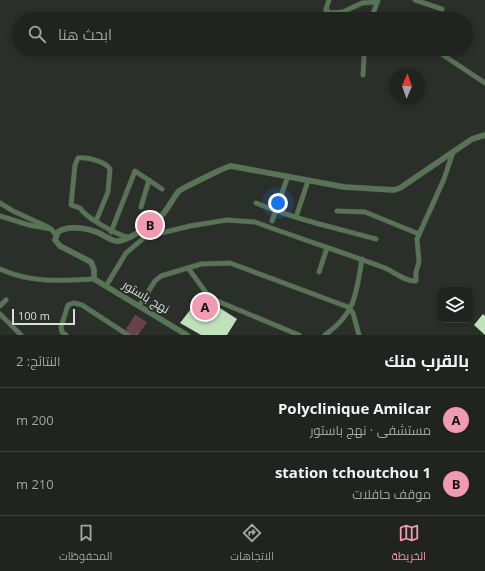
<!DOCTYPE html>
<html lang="ar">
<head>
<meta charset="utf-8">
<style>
  body { margin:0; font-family:"Open Sans",Cairo,sans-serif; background:#282b29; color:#f1f3f6; direction:rtl }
  .controls { position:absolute; right:12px; bottom:12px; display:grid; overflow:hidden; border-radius:8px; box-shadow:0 2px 6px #0003 }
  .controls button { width:36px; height:36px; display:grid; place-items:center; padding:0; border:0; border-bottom:1px solid #3d403e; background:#202320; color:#f1f3f6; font:20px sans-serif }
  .compass { position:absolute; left:389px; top:68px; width:36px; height:36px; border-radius:50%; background:#202320; box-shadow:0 2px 6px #0003; rotate:2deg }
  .scale { position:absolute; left:12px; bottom:10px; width:63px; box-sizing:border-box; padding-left:4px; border:2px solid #dbdedb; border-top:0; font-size:11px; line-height:14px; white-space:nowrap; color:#dbdedb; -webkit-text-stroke:3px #2b2f2a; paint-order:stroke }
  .you { position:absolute; left:278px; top:203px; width:14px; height:14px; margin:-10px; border:3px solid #fff; border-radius:50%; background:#1a73e8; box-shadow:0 0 0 6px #1a73e833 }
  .badge { display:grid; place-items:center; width:26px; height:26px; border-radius:50%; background:#f19ab3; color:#111; font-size:13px; font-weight:700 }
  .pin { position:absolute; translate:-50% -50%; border:2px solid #fff; box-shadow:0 1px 4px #0006 }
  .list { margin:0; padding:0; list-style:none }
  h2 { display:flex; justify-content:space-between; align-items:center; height:52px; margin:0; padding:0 16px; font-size:17px }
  h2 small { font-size:13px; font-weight:400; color:#a2a4a5 }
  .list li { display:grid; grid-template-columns:26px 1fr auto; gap:12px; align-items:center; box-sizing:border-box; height:64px; padding:0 16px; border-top:1px solid #3d403e }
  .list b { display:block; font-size:15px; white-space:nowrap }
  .list p { margin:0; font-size:13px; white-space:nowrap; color:#a2a4a5 }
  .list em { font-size:13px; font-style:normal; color:#a2a4a5 }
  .icon { flex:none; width:22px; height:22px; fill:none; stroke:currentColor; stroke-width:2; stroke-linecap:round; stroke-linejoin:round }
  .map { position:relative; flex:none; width:485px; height:335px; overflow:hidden; direction:ltr }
  .search { position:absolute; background:#202320; box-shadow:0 2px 6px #0003; left:12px; right:12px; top:12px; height:44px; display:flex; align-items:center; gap:10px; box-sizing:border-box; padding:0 14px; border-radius:22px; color:#a2a4a5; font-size:15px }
  .sheet { height:180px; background:#202320 }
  nav { display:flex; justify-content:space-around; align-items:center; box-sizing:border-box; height:56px; border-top:1px solid #3d403e; background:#202320; font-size:11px; color:#a2a4a5 }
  nav a { display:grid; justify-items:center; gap:2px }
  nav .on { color:#f19ab3 }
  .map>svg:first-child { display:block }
</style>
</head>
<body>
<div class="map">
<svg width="485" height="335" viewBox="0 0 485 335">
  <defs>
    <pattern id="park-tufts" width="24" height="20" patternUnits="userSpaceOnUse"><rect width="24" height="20" fill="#65424c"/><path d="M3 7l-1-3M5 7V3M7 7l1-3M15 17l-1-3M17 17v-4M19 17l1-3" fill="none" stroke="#7a5d65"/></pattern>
  </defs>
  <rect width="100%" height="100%" fill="#2b2f2a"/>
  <!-- park -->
  <polygon fill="url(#park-tufts)" points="135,315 147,322 138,335 128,335 126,329"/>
  <!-- building -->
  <g fill="#c0e1bc">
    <polygon points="201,296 237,319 227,335 201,335 180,323"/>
    <polygon points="483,314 485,316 485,335 474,325"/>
  </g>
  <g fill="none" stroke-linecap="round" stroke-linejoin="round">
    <!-- minor casing -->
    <g stroke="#474b46" stroke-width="5.5">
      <g id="minor">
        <polyline points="329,0 326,9 330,13 343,12 347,19"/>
        <polyline points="415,0 442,9"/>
        <polyline points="326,9 327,19"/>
        <polyline points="343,12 362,3 377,2"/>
        <polyline points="371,19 378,0"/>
        <polyline points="341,49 342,51"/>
        <polyline points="434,49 485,83"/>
        <polyline points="363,75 364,56 367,49"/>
        <polyline points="0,203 13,211 48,227"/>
        <path d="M256,203C294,219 336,228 376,239"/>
        <polyline points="141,207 149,180"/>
        <polyline points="337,211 365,212 419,234"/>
        <polyline points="0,216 29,225 51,229 56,235"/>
        <polyline points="296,217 308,181"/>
        <path d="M96,221L108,192L110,169C105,161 87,157 78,158L75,165L71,205L80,208C86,218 116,234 127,237"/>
        <polyline points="272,221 288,176"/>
        <polyline points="111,232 135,171 162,189"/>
        <polyline points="188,268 210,298 299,335"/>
        <path d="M0,269C30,283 62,281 94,279"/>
        <polyline points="319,272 327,248"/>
        <path d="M106,286L126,253L145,237L190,226L227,220L255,222C298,238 342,252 385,268C394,272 406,282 416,281V272L419,262L417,239L444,179L453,152"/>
        <polyline points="0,306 6,300"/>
        <polyline points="139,306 155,281 161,276 201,264 230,263 348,307 353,313 359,335"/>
        <polyline points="0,314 21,335"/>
        <polyline points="66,335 62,332 61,327 68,305 74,303 82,305 128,335"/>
        <path d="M325,335C356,313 356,294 362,259"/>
      </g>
    </g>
    <!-- tertiary casing -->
    <g stroke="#474b46" stroke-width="6">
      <path id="tertiary" d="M187,335L94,279V269L91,262L60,246L55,240L58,232C68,225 88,228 99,233C105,236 112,242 119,241C130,239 156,223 163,214C169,207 173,198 179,191C181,189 227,166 231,166L344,187L394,190L400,188L472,139L485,135"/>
    </g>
    <!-- minor -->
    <use href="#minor" stroke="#597356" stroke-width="4.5"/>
    <!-- tertiary -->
    <use href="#tertiary" stroke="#597356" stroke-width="5.5"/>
  </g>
  <g text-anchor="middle" stroke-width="4" stroke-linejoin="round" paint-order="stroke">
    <!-- street labels -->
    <g font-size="12" fill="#dbdedb" stroke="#2b2f2a">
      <text transform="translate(146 297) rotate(31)" y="4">نهج باستور</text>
    </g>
  </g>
</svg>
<div class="controls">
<button><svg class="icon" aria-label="layers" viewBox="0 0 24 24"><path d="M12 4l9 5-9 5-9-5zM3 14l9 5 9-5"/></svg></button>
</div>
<svg class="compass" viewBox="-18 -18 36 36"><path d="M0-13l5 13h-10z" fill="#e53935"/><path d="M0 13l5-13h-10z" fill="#a2a4a5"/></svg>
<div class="scale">100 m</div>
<div class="you"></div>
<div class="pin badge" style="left:205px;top:307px">A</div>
<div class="pin badge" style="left:150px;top:225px">B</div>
<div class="search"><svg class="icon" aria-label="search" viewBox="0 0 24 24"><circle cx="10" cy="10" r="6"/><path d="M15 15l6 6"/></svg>ابحث هنا</div>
</div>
<section class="sheet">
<h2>بالقرب منك<small>النتائج: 2</small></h2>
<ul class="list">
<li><span class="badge">A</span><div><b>Polyclinique Amilcar</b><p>مستشفى · نهج باستور</p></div><em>200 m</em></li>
<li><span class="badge">B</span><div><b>station tchoutchou 1</b><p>موقف حافلات</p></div><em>210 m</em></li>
</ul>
</section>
<nav>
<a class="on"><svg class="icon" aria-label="map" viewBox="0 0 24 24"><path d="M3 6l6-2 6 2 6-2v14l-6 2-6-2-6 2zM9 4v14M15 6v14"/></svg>الخريطة</a>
<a><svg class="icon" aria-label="directions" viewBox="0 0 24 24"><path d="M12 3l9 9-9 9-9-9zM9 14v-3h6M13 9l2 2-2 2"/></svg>الاتجاهات</a>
<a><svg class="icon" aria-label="saved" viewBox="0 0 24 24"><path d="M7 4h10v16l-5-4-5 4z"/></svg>المحفوظات</a>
</nav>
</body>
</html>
